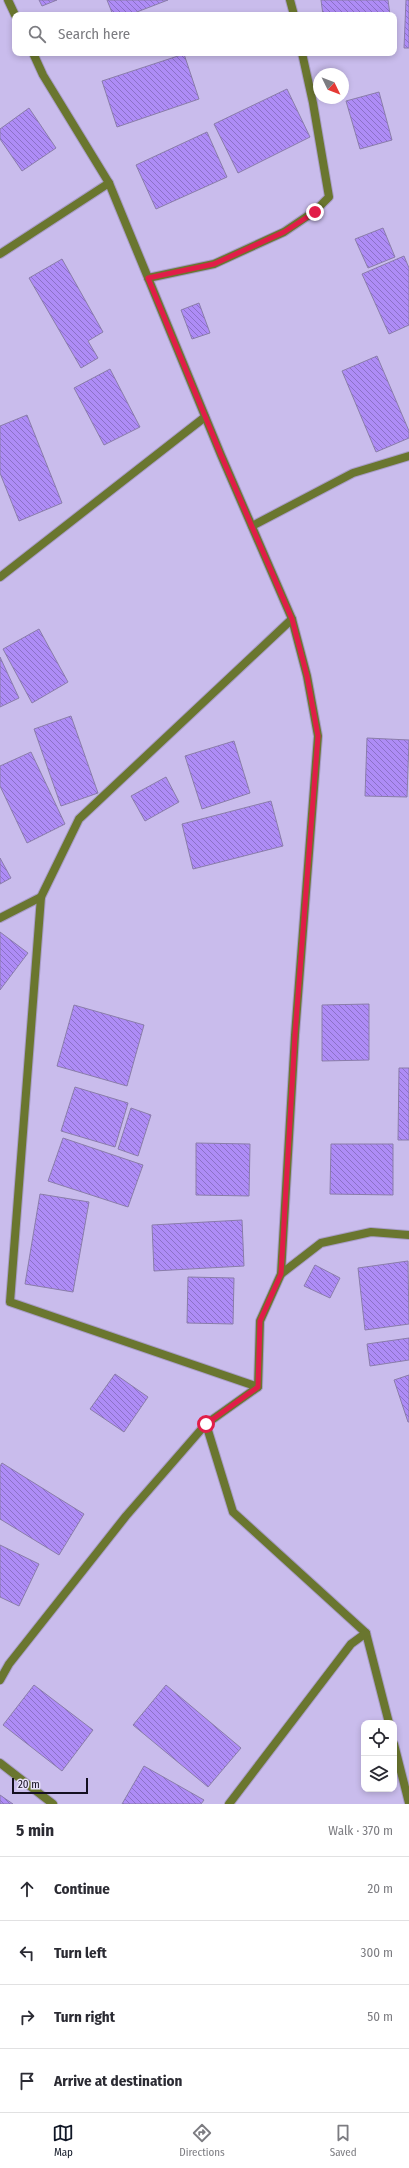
<!DOCTYPE html>
<html lang="en">
<head>
<meta charset="utf-8">
<style>
  body { margin:0; font-family:"Fira Sans Condensed",sans-serif; background:#f7f7f7; color:#2b2b33 }
  .controls { position:absolute; right:12px; bottom:12px; display:grid; overflow:hidden; border-radius:8px; box-shadow:0 2px 6px #0003 }
  .controls button { width:36px; height:36px; display:grid; place-items:center; padding:0; border:0; border-bottom:1px solid #e1e1e2; background:#fff; color:#2b2b33; font:20px sans-serif }
  .compass { position:absolute; left:313px; top:68px; width:36px; height:36px; border-radius:50%; background:#fff; box-shadow:0 2px 6px #0003; rotate:133deg }
  .scale { position:absolute; left:12px; bottom:10px; width:76px; box-sizing:border-box; padding-left:4px; border:2px solid #140f20; border-top:0; font-size:11px; line-height:14px; white-space:nowrap; color:#140f20; -webkit-text-stroke:3px #e7e0f9; paint-order:stroke }
  .stop { position:absolute; width:12px; height:12px; margin:-9px; border:3px solid #e11d48; border-radius:50%; background:#fff }
  .stop.end { background:#e11d48; border-color:#fff; box-shadow:0 1px 4px #0008 }
  .list { margin:0; padding:0; list-style:none }
  h2 { display:flex; justify-content:space-between; align-items:center; height:52px; margin:0; padding:0 16px; font-size:17px }
  h2 small { font-size:13px; font-weight:400; color:#7c7c81 }
  .list li { display:grid; grid-template-columns:26px 1fr auto; gap:12px; align-items:center; box-sizing:border-box; height:64px; padding:0 16px; border-top:1px solid #e1e1e2 }
  .list b { display:block; font-size:15px; white-space:nowrap }
  .list em { font-size:13px; font-style:normal; color:#7c7c81 }
  .icon { flex:none; width:22px; height:22px; fill:none; stroke:currentColor; stroke-width:2; stroke-linecap:round; stroke-linejoin:round }
  .map { position:relative; flex:none; width:409px; height:1804px; overflow:hidden }
  .search { position:absolute; background:#fff; box-shadow:0 2px 6px #0003; left:12px; right:12px; top:12px; height:44px; display:flex; align-items:center; gap:10px; box-sizing:border-box; padding:0 14px; border-radius:8px; color:#7c7c81; font-size:15px }
  .sheet { height:308px; background:#fff }
  nav { display:flex; justify-content:space-around; align-items:center; box-sizing:border-box; height:56px; border-top:1px solid #e1e1e2; background:#fff; font-size:11px; color:#7c7c81 }
  nav a { display:grid; justify-items:center; gap:2px }
  nav .on { color:#111827 }
  .map>svg:first-child { display:block }
</style>
</head>
<body>
<div class="map">
<svg width="409" height="1804" viewBox="0 0 409 1804">
  <defs>
    <pattern id="building-back-hatch" width="6" height="6" patternUnits="userSpaceOnUse"><rect width="6" height="6" fill="#ae8cf6"/><path d="M-1 5l2 2M0 0l6 6M5-1l2 2" fill="none" stroke="#8c71c7"/></pattern>
  </defs>
  <rect width="100%" height="100%" fill="#c9bcec"/>
  <!-- building -->
  <g fill="url(#building-back-hatch)" stroke="#8a7daa">
    <polygon points="39,0 57,0 42,6"/>
    <polygon points="107,0 168,0 129,15 113,15"/>
    <polygon points="321,0 388,0 390,15 323,15"/>
    <polygon points="406,0 409,0 409,48 404,48"/>
    <polygon points="184,54 199,99 117,127 102,81"/>
    <polygon points="287,89 310,137 238,173 214,124"/>
    <polygon points="379,92 392,140 360,149 346,101"/>
    <polygon points="29,108 56,148 22,171 0,139 0,129"/>
    <polygon points="207,132 227,177 156,209 136,165"/>
    <polygon points="383,228 395,257 368,268 355,239"/>
    <polygon points="404,256 409,268 409,325 389,334 362,274"/>
    <polygon points="62,259 103,332 88,341 98,358 81,368 29,278"/>
    <polygon points="199,303 210,333 192,339 181,310"/>
    <polygon points="377,356 409,431 409,438 376,452 342,371"/>
    <polygon points="110,369 140,427 104,445 74,388"/>
    <polygon points="27,415 62,503 19,521 0,473 0,426"/>
    <polygon points="39,629 68,682 32,703 3,649"/>
    <polygon points="0,657 19,698 0,707"/>
    <polygon points="71,716 98,793 61,806 34,729"/>
    <polygon points="367,738 409,740 407,797 365,796"/>
    <polygon points="234,741 250,793 202,809 185,756"/>
    <polygon points="31,752 65,824 27,843 0,786 0,766"/>
    <polygon points="166,777 179,802 145,821 131,796"/>
    <polygon points="271,801 283,846 193,869 182,824"/>
    <polygon points="0,858 11,878 0,884"/>
    <polygon points="0,932 28,953 0,990"/>
    <polygon points="369,1004 369,1060 322,1061 322,1005"/>
    <polygon points="74,1005 144,1025 127,1086 57,1066"/>
    <polygon points="399,1068 409,1068 409,1140 398,1140"/>
    <polygon points="75,1087 128,1103 115,1147 61,1131"/>
    <polygon points="131,1108 151,1115 138,1156 118,1149"/>
    <polygon points="63,1138 143,1165 128,1207 48,1181"/>
    <polygon points="196,1143 250,1144 249,1196 196,1195"/>
    <polygon points="331,1144 393,1144 393,1195 330,1194"/>
    <polygon points="40,1194 89,1202 73,1292 25,1284"/>
    <polygon points="242,1220 244,1266 154,1271 152,1225"/>
    <polygon points="408,1261 409,1324 365,1330 358,1268"/>
    <polygon points="315,1265 340,1278 330,1298 304,1286"/>
    <polygon points="188,1277 234,1278 233,1324 187,1323"/>
    <polygon points="409,1338 409,1360 370,1366 367,1344"/>
    <polygon points="115,1374 148,1397 124,1432 90,1409"/>
    <polygon points="409,1375 409,1422 408,1422 394,1380"/>
    <polygon points="2,1463 84,1514 59,1555 0,1519 0,1466"/>
    <polygon points="0,1545 39,1564 19,1606 0,1597"/>
    <polygon points="34,1685 93,1730 62,1771 3,1725"/>
    <polygon points="166,1685 241,1748 208,1787 133,1725"/>
    <polygon points="144,1766 204,1800 201,1804 122,1804"/>
    <polygon points="0,1795 13,1804 0,1804"/>
  </g>
  <g fill="none" stroke-linecap="round" stroke-linejoin="round">
    <!-- minor casing -->
    <g stroke="#a89dc7" stroke-width="10">
      <g id="minor">
        <polyline points="8,0 15,15"/>
        <polyline points="290,0 294,15"/>
        <polyline points="33,53 43,75 109,183 221,455 292,619 307,676 318,736 295,1035 281,1274"/>
        <polyline points="0,254 109,183"/>
        <polyline points="148,278 214,264 284,232 315,211 329,197 313,103 302,53"/>
        <polyline points="252,526 353,473 409,456"/>
        <polyline points="0,577 205,417"/>
        <polyline points="0,918 41,897"/>
        <polyline points="258,1387 10,1302 41,897 79,819 292,619"/>
        <polyline points="206,1424 233,1512 366,1633 389,1723"/>
        <polyline points="0,1680 9,1664 126,1516 206,1424 258,1387 260,1321 281,1274 321,1243 371,1232 409,1235"/>
        <polyline points="394,1744 409,1803"/>
        <polyline points="0,1763 53,1804"/>
        <polyline points="229,1804 351,1644 366,1633"/>
      </g>
    </g>
    <!-- minor -->
    <use href="#minor" stroke="#6a762f" stroke-width="8"/>
  </g>
  <g fill="none" stroke-linecap="round" stroke-linejoin="round">
    <!-- route -->
    <polyline stroke="#e11d48" stroke-width="5" points="206,1424 258,1387 260,1321 281,1274 295,1035 318,736 307,676 292,619 221,455 148,278 214,264 284,232 315,212"/>
  </g>
</svg>
<div class="controls">
<button><svg class="icon" aria-label="locate" viewBox="0 0 24 24"><circle cx="12" cy="12" r="6"/><path d="M12 2v4M12 18v4M2 12h4M18 12h4"/></svg></button>
<button><svg class="icon" aria-label="layers" viewBox="0 0 24 24"><path d="M12 4l9 5-9 5-9-5zM3 14l9 5 9-5"/></svg></button>
</div>
<svg class="compass" viewBox="-18 -18 36 36"><path d="M0-13l5 13h-10z" fill="#e53935"/><path d="M0 13l5-13h-10z" fill="#7c7c81"/></svg>
<div class="scale">20 m</div>
<div class="stop" style="left:206px;top:1424px"></div>
<div class="stop end" style="left:315px;top:212px"></div>
<div class="search"><svg class="icon" aria-label="search" viewBox="0 0 24 24"><circle cx="10" cy="10" r="6"/><path d="M15 15l6 6"/></svg>Search here</div>
</div>
<section class="sheet">
<h2>5 min<small>Walk · 370 m</small></h2>
<ul class="list">
<li><svg class="icon" aria-label="ahead" viewBox="0 0 24 24"><path d="M12 20V5M6 11l6-6 6 6"/></svg><div><b>Continue</b></div><em>20 m</em></li>
<li><svg class="icon" aria-label="left" viewBox="0 0 24 24"><path d="M17 20v-9H6M10 6l-5 5 5 5"/></svg><div><b>Turn left</b></div><em>300 m</em></li>
<li><svg class="icon" aria-label="right" viewBox="0 0 24 24"><path d="M7 20v-9h11M14 6l5 5-5 5"/></svg><div><b>Turn right</b></div><em>50 m</em></li>
<li><svg class="icon" aria-label="arrive" viewBox="0 0 24 24"><path d="M6 21V4h12l-3 4 3 4H6"/></svg><div><b>Arrive at destination</b></div></li>
</ul>
</section>
<nav>
<a class="on"><svg class="icon" aria-label="map" viewBox="0 0 24 24"><path d="M3 6l6-2 6 2 6-2v14l-6 2-6-2-6 2zM9 4v14M15 6v14"/></svg>Map</a>
<a><svg class="icon" aria-label="directions" viewBox="0 0 24 24"><path d="M12 3l9 9-9 9-9-9zM9 14v-3h6M13 9l2 2-2 2"/></svg>Directions</a>
<a><svg class="icon" aria-label="saved" viewBox="0 0 24 24"><path d="M7 4h10v16l-5-4-5 4z"/></svg>Saved</a>
</nav>
</body>
</html>
